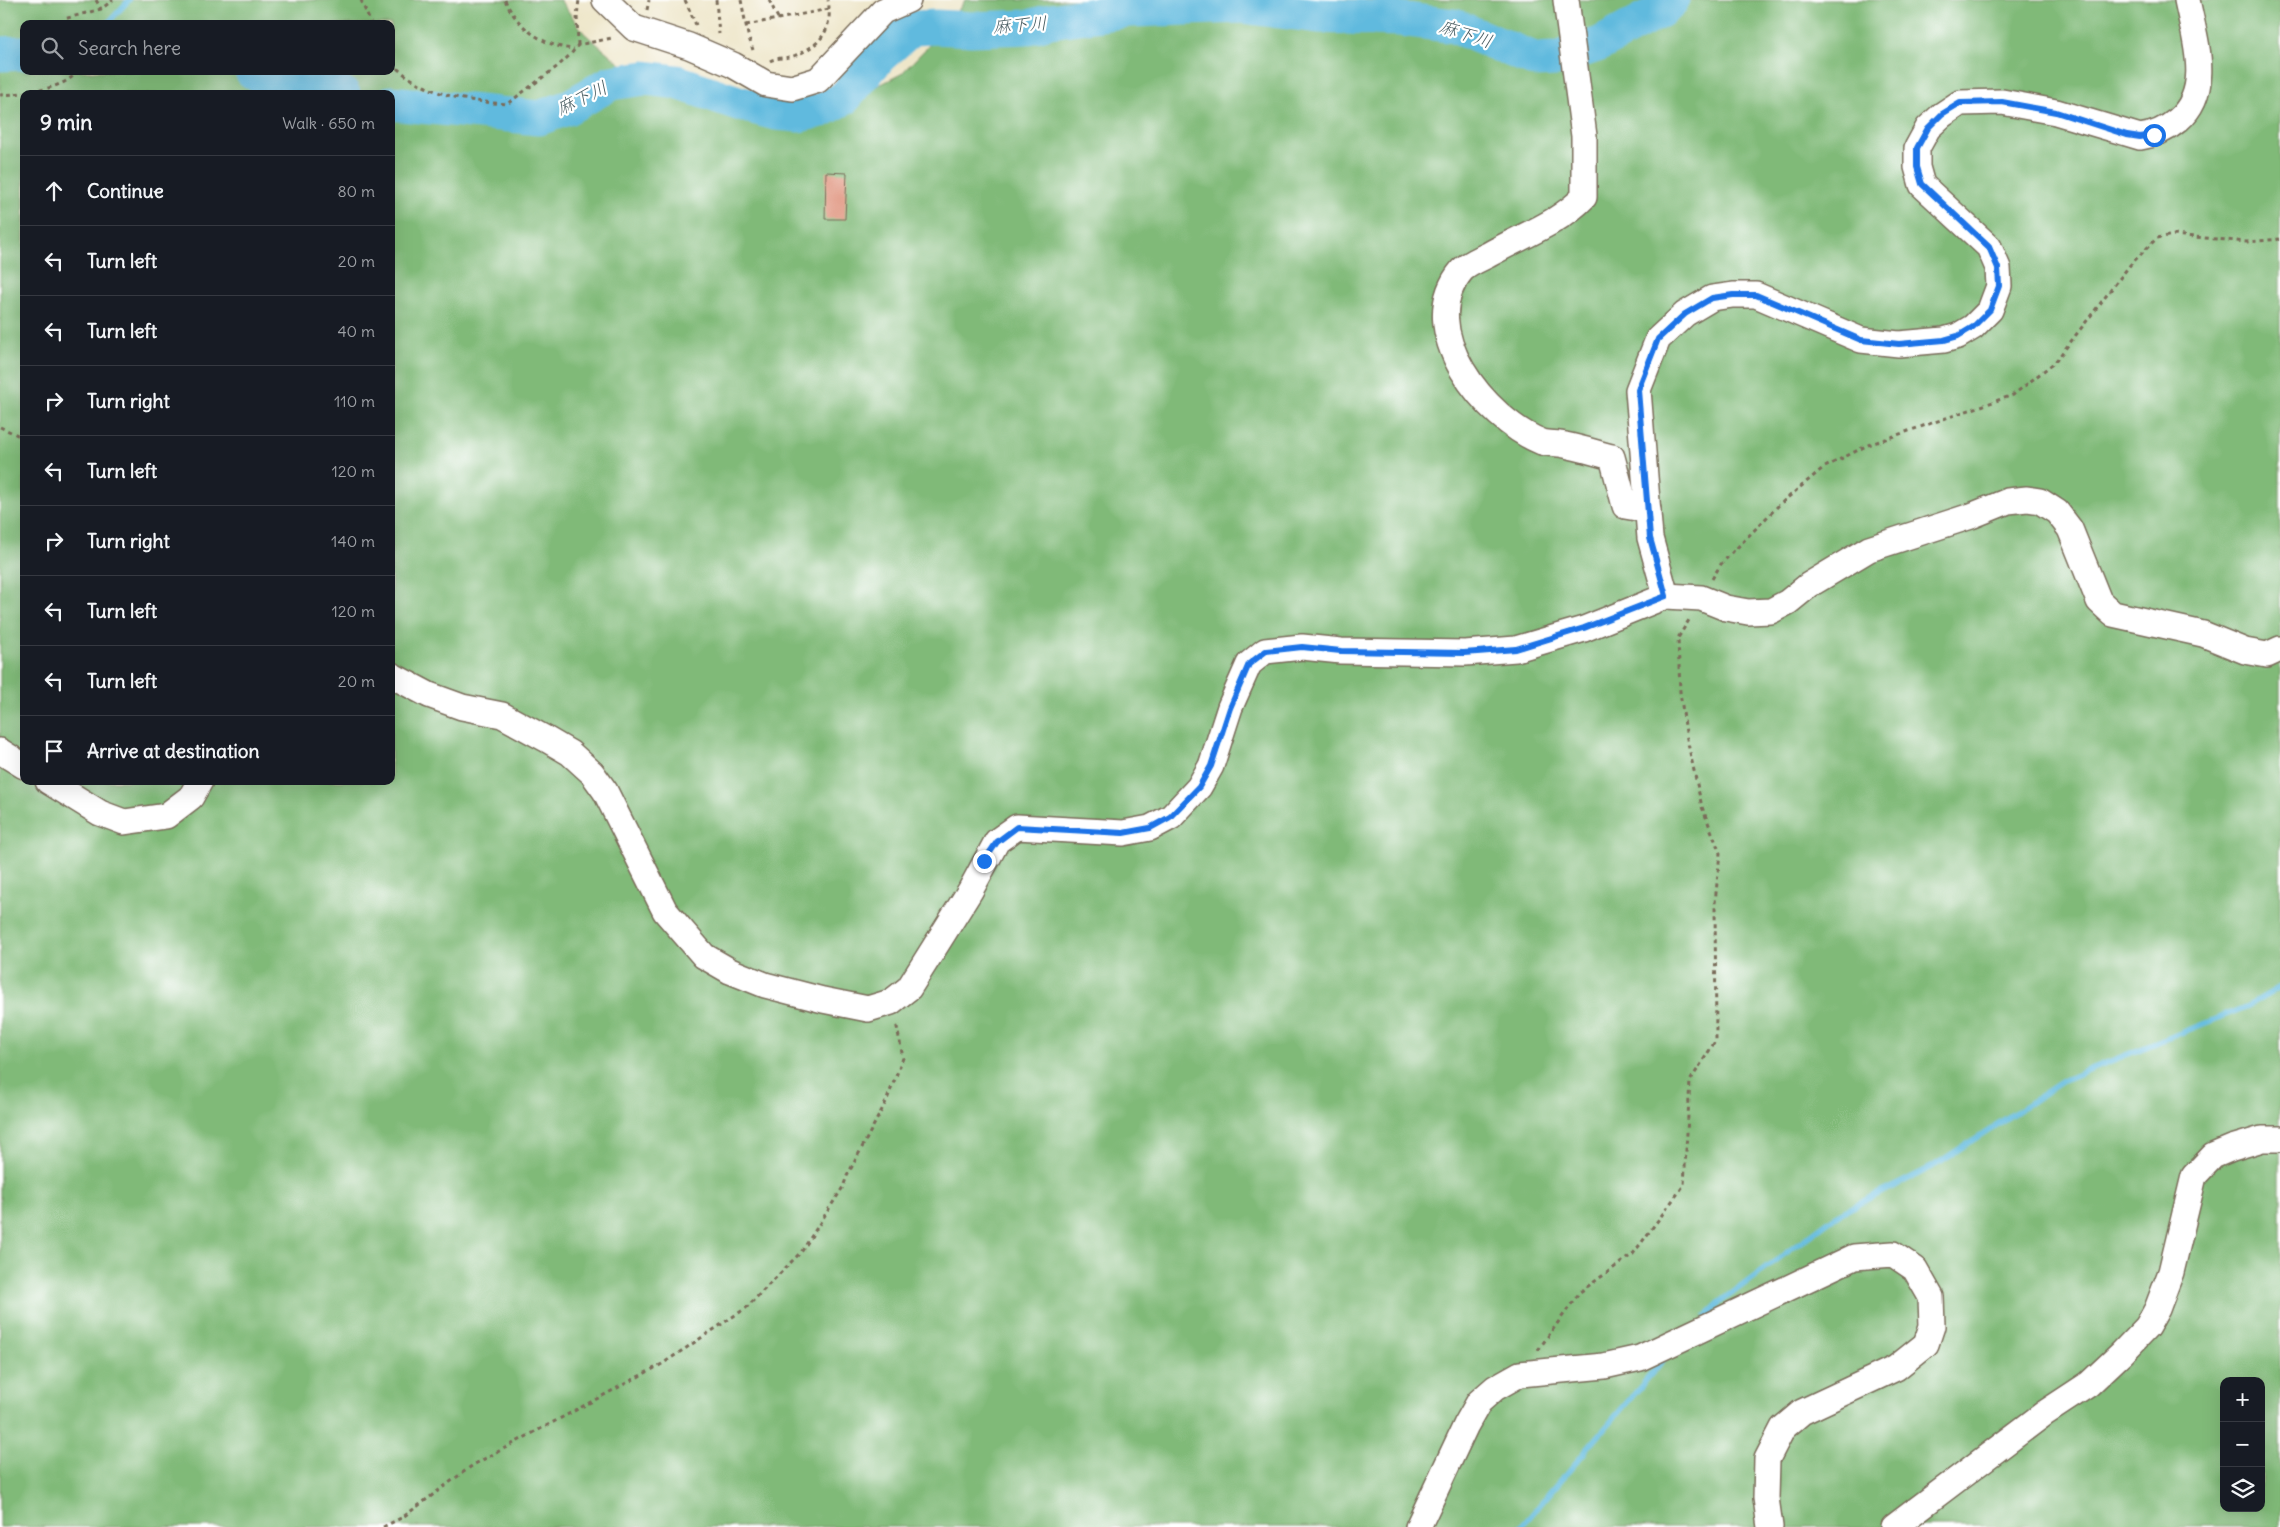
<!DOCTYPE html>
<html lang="en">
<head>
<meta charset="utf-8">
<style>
  body { margin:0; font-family:Delius,"Klee One",sans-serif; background:#242831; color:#f1f3f6 }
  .controls { position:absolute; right:15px; bottom:15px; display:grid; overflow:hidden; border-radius:10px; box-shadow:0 5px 20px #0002 }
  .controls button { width:45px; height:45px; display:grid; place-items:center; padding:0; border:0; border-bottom:1px solid #363941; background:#171b24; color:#f1f3f6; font:25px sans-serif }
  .stop { position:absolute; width:15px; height:15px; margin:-11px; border:4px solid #1a73e8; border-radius:50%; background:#fff }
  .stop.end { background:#1a73e8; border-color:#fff; box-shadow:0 1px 5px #0008 }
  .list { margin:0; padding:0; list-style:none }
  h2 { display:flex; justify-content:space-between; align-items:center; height:65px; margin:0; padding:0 20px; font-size:21px }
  h2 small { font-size:16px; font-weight:400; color:#9ea1a6 }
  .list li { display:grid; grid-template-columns:32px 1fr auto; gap:15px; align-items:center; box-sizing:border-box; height:70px; padding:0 20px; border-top:1px solid #363941 }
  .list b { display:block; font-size:19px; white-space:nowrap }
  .list em { font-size:16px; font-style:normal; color:#9ea1a6 }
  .icon { flex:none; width:28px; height:28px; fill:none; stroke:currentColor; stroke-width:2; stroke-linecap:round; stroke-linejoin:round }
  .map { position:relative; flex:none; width:2280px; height:1527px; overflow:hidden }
  .search { position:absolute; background:#171b24; box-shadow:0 5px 20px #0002; left:20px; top:20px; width:375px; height:55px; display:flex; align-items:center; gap:12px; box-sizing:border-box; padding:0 18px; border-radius:10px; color:#9ea1a6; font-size:19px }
  .panel { position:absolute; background:#171b24; box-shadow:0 5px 20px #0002; left:20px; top:90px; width:375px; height:695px; border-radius:10px }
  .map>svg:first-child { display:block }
</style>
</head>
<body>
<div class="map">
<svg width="2280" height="1527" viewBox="0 0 2280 1527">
  <rect width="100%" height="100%" fill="#fff"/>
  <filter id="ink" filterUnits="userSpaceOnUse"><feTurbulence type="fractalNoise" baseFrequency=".02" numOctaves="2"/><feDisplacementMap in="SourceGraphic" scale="10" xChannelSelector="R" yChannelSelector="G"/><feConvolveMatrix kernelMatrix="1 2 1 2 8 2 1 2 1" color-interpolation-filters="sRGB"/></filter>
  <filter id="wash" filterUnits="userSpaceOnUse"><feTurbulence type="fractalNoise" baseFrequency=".0096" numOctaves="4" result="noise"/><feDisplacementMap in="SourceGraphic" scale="20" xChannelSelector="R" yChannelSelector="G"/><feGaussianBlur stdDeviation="1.12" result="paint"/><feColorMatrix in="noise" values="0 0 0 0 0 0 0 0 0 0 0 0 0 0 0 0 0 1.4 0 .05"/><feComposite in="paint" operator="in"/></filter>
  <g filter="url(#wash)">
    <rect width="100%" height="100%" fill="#eee6c9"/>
    <!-- forest -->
    <path fill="#80ba78" stroke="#5e724b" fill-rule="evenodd" d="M0,0H560L584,33L649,88L739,118L816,117L901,74L948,26L965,0H2280V1527H0ZM24,24H391V71H24ZM24,94H391V781H24ZM2224,1381H2261V1508H2224Z"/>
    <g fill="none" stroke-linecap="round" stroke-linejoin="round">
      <!-- stream -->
      <g stroke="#60bade" stroke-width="5.5">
        <polyline points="107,24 129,0"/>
        <polyline points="1706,1316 1719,1303 1837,1215 1932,1167 2066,1079 2248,1006 2280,987"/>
        <polyline points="1521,1527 1665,1358"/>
      </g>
      <!-- river -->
      <g stroke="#60bade" stroke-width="35">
        <polyline points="0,54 24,53"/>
        <polyline points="252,71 261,77 343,94"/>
        <polyline points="391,103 539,118 567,108 611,83 645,78 677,82 738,103 776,113 799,115 822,110 844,98 880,56 912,28 936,27 971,29 1029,27 1050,21 1130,10 1242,6 1319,16 1400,19 1454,26 1536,60 1556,59 1600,44 1660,11 1672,0"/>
      </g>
    </g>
    <g id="blocks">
      <!-- building -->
      <polygon fill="#de8f78" points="826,172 847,173 845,219 825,219"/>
    </g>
  </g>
  <g filter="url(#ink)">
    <use href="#blocks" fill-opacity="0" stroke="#7a6c5a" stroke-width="1"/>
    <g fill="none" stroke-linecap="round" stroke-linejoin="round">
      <!-- minor casing -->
      <g stroke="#7a6c5a" stroke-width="28">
        <g id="minor">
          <polyline points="605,0 634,28 689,46 733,65 766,84 792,88 818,80 883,11 908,0"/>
          <path d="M1566,0L1584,136V197C1558,224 1521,236 1488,255C1480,259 1468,264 1462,270C1412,329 1486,420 1542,442C1549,444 1557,443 1565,445C1581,448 1596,453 1612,457L1625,506L1648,510"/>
          <path d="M1666,596L1650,538L1638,390L1658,339L1685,314L1712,298L1733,295H1756L1861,340L1899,344L1944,340L1958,336L1973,327L1990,310L1999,286L1998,268L1989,247L1922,185L1917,167V148L1928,128L1942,115L1960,103L2002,102L2056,112L2140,137C2155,135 2166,130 2178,120C2213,90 2195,40 2187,0"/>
          <polyline points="391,675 429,695 462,707 502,715 546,739 570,753 592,773 605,791 665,911 704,956 730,971 765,985 823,1000 868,1009 891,1002 909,988 970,891 997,841 1017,827 1123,833 1150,828 1171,817 1199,787 1211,766 1230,707 1249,664 1265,651 1302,647 1341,651 1465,653 1516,649 1584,629 1666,596 1701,598 1726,608 1748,612 1771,611 1788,602 1809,585 1869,549 1971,516 2008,501 2027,499 2040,501 2057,512 2070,529 2099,601 2113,614 2203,634 2245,651 2267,655 2280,649"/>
          <polyline points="0,751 24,766"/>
          <polyline points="48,781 100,813 124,822 166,816 191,797 200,781"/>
          <polyline points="1418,1527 1466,1425 1479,1402 1495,1388 1520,1374 1604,1366 1640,1358 1854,1257 1893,1254 1915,1269 1931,1297 1932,1326 1926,1344 1896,1368 1802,1412 1783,1428 1767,1459 1766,1498 1770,1527"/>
          <polyline points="1894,1527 2045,1413 2089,1384 2122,1353 2147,1327 2157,1309 2171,1272 2194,1176 2213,1156 2232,1148 2262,1139 2280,1139"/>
        </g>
      </g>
      <!-- path -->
      <g stroke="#7a6c5a" stroke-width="3" stroke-dasharray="4 4" stroke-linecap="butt">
        <polyline points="96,0 101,9"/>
        <polyline points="361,0 371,24"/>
        <path d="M505,0C517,28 545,47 574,49"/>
        <polyline points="685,0 696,25"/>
        <polyline points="716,0 719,34"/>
        <polyline points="741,0 748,35 753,50"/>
        <polyline points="769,0 778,18"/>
        <polyline points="647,10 649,0"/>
        <polyline points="64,24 64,19 101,9 113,0"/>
        <polyline points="746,25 829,9"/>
        <polyline points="578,45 577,16 579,0"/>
        <path d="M770,61C777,57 788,59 796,55C823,44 833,28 828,0"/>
        <path d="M391,63C425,95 463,101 507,104L558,66L571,54L578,45L612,38"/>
        <path d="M0,95C20,94 58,90 73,76L72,71"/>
        <polyline points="0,427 24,438"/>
        <polyline points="1712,579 1721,564 1779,505 1823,468 1868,445 2013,395 2055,362 2130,265 2157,238 2174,235 2247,242 2280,239"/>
        <polyline points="1538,1350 1580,1292 1633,1254 1684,1185 1690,1081 1716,1040 1715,903 1720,853 1702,807 1687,739 1680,692 1678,638 1689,620"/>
        <polyline points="383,1527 403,1517 473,1465 662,1364 746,1308 802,1251 843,1187 847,1176 886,1102 903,1058 896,1022"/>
      </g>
      <!-- minor -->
      <use href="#minor" stroke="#fff" stroke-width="25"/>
    </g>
  </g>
  <g fill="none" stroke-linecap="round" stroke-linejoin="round" filter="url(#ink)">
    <!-- route -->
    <polyline stroke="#1a73e8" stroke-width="6" points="984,861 997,842 1017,827 1123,833 1150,828 1170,817 1199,787 1211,766 1230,708 1249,664 1266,651 1302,647 1341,651 1464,653 1516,649 1584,628 1666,596 1650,538 1638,390 1658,339 1685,314 1712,298 1733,295 1756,295 1861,340 1899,344 1944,340 1958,336 1973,327 1990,310 1999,286 1998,268 1989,247 1922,184 1917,167 1917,148 1928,128 1942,114 1960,103 2002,102 2056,112 2127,135 2140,137 2154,135"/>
  </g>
  <g text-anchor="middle" stroke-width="4.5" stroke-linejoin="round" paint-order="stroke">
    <!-- water labels -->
    <g font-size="18" font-style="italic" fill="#485c61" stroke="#fff">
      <text transform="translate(1020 25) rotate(-4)" y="6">麻下川</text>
      <text transform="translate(1466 34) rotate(18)" y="6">麻下川</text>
      <text transform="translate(582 98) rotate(-26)" y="6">麻下川</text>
    </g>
  </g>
</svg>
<div class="controls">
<button>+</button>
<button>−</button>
<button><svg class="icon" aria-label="layers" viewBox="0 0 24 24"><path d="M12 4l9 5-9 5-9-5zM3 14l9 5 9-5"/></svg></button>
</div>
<div class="stop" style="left:2154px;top:135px"></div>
<div class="stop end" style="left:984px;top:861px"></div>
<div class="search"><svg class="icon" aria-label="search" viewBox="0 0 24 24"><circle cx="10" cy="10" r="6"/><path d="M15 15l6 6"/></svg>Search here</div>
<section class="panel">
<h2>9 min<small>Walk · 650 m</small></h2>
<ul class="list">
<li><svg class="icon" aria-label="ahead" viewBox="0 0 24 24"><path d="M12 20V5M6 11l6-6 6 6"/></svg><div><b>Continue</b></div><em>80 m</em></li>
<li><svg class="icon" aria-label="left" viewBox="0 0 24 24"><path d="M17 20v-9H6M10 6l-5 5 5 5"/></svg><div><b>Turn left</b></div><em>20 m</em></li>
<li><svg class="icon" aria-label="left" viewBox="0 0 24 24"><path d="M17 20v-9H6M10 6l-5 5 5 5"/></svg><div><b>Turn left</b></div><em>40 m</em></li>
<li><svg class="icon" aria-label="right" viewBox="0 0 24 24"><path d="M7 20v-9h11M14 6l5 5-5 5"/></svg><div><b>Turn right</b></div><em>110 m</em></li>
<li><svg class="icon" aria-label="left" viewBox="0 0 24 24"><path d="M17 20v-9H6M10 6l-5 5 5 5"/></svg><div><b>Turn left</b></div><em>120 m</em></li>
<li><svg class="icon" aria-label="right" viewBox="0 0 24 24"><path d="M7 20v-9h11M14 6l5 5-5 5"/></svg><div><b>Turn right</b></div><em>140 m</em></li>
<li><svg class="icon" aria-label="left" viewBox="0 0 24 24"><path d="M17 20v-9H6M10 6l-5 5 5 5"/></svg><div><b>Turn left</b></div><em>120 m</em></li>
<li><svg class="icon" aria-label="left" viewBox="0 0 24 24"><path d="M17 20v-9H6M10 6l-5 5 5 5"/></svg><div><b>Turn left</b></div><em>20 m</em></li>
<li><svg class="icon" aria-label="arrive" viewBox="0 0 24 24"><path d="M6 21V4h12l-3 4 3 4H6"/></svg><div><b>Arrive at destination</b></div></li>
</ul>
</section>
</div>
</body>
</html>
